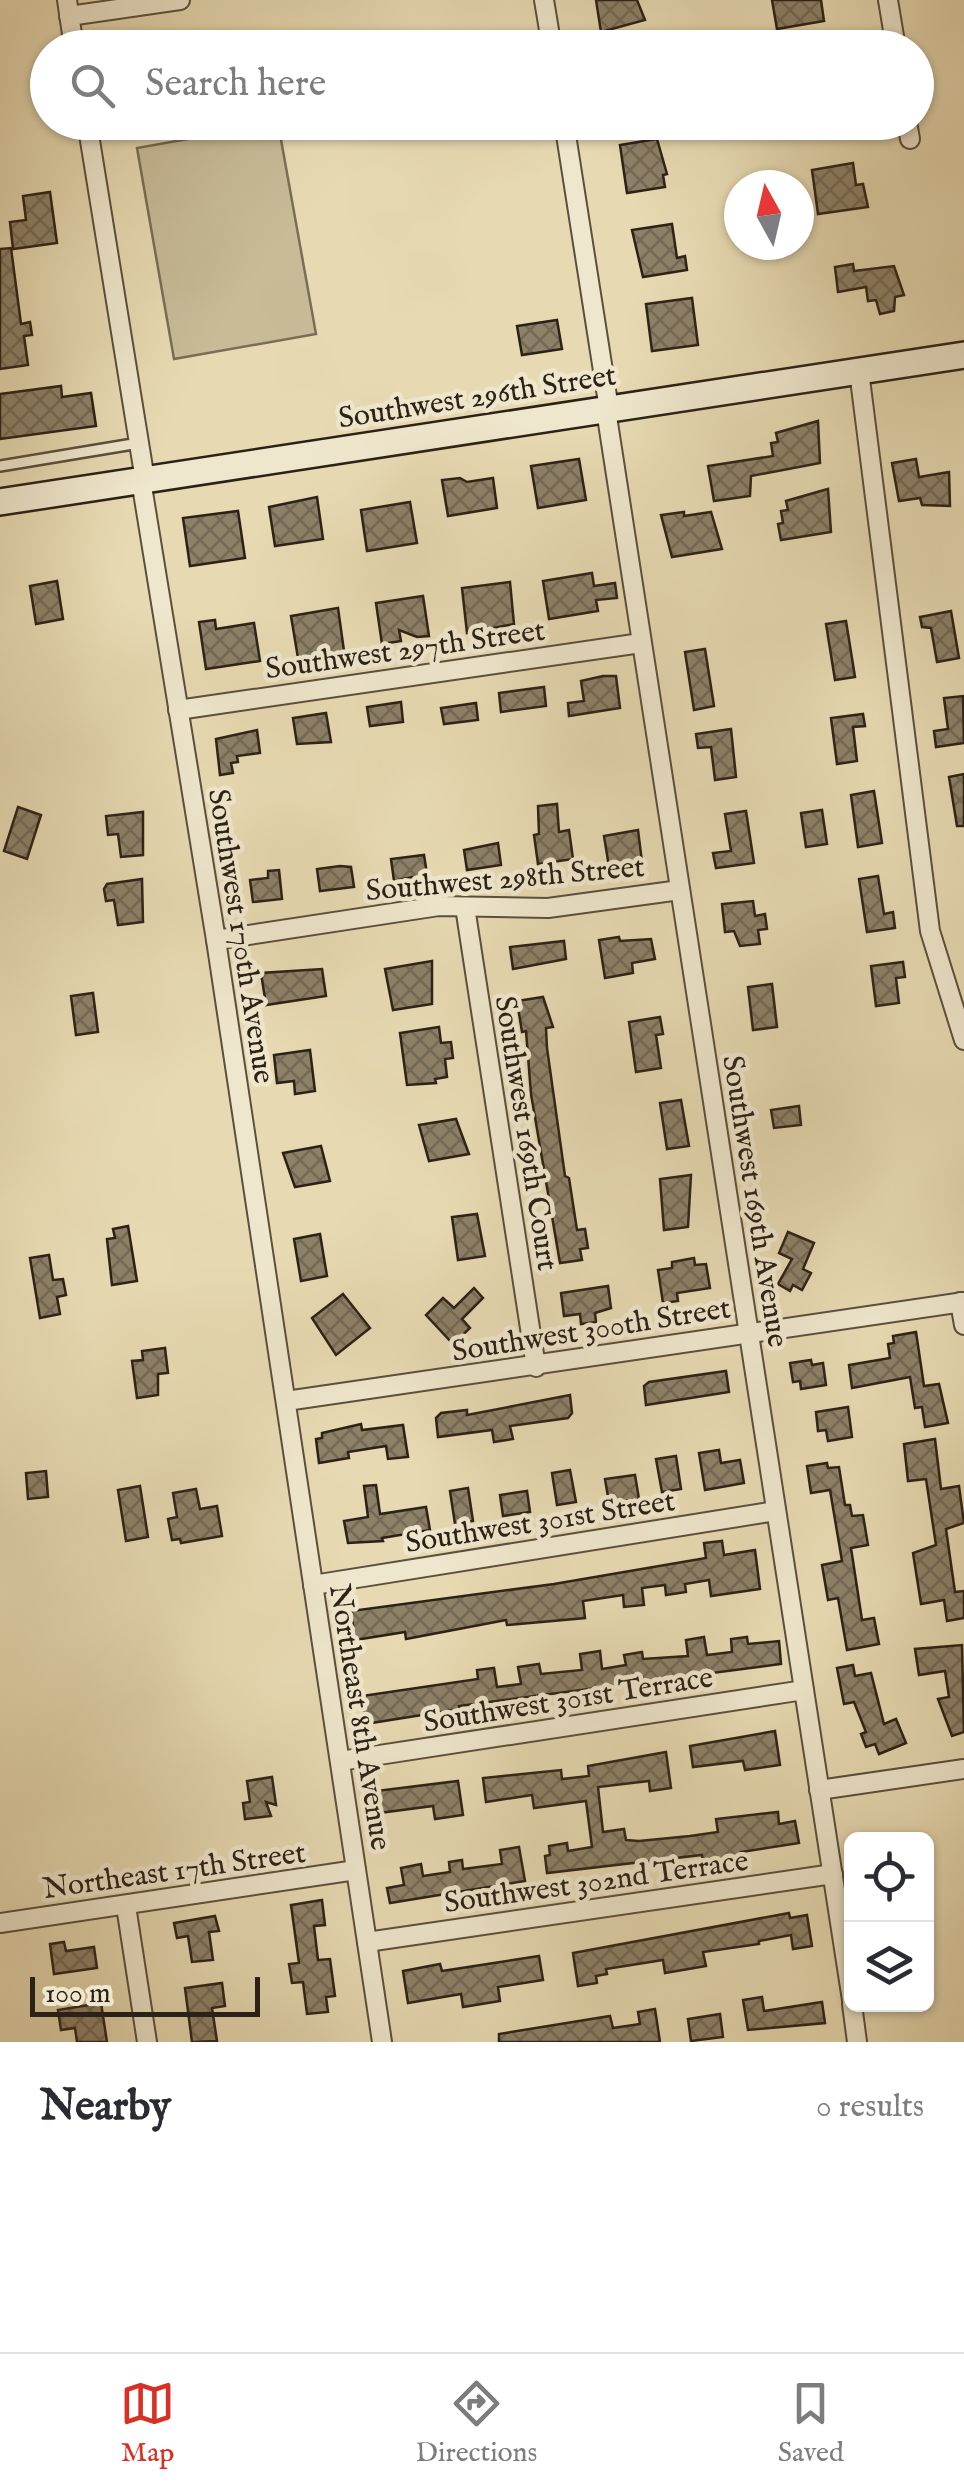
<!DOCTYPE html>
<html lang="en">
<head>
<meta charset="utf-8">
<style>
  body { margin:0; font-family:"IM FELL English",serif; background:#f2f2f3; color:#2b2b33 }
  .controls { position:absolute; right:30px; bottom:30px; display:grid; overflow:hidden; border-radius:15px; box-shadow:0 2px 8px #0004 }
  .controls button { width:90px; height:90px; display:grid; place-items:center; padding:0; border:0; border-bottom:2px solid #e1e1e2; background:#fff; color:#2b2b33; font:50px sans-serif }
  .compass { position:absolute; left:724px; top:170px; width:90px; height:90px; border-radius:50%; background:#fff; box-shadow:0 2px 8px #0004; rotate:352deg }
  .scale { position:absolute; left:30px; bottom:25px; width:230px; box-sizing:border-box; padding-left:10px; border:5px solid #2c2117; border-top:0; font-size:28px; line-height:35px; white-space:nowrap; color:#2c2117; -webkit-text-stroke:8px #efe7cd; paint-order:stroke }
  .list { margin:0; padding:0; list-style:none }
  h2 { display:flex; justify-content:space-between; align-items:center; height:130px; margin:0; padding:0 40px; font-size:42px }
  h2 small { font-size:32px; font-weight:400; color:#7c7c81 }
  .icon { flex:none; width:55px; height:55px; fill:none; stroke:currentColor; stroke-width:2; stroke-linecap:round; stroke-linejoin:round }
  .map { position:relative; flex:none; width:964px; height:2042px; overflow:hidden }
  .search { position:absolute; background:#fff; box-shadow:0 2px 8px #0004; left:30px; right:30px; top:30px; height:110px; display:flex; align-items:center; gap:25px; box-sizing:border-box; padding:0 35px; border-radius:55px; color:#7c7c81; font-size:38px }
  .sheet { height:310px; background:#fff }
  nav { display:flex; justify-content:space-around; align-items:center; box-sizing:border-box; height:140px; border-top:2px solid #e1e1e2; background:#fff; font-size:28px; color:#7c7c81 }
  nav a { display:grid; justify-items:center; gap:5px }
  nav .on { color:#d93025 }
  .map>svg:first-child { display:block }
</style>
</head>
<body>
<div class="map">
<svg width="964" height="2042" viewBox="0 0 964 2042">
  <defs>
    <pattern id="building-cross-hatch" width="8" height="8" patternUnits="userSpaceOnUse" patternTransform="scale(2.5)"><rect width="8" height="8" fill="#8d8168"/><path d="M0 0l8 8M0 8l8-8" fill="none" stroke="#736955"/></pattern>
  </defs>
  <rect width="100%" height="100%" fill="#e7dab2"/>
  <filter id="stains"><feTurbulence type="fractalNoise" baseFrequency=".002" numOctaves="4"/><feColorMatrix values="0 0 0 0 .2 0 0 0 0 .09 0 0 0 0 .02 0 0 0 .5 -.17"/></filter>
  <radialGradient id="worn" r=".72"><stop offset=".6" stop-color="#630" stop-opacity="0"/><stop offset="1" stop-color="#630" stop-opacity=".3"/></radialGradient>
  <!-- grass -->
  <polygon fill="#c7bb98" stroke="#7a6e58" stroke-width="2.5" points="278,123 316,334 174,359 137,148"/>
  <!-- building -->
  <g fill="url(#building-cross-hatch)" stroke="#2c2117" stroke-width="2.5">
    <polygon points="596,0 637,0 645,20 601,32"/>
    <polygon points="772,0 821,0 824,21 777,29"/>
    <polygon points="657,139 667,174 663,175 665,187 627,193 620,145"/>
    <polygon points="853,163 856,185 863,184 868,207 818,214 812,170"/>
    <polygon points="50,192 57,243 13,249 10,222 26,220 23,196"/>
    <polygon points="672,224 677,258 685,256 687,270 643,277 632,230"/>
    <polygon points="11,248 21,324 30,322 32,335 24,336 28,365 0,369 0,249"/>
    <polygon points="853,264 854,271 894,266 904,295 895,297 894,311 880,314 876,300 868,301 866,287 838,292 835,267"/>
    <polygon points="692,298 698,345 652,351 646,304"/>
    <polygon points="557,320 562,349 522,355 517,326"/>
    <polygon points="61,386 62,397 91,393 96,426 0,439 0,394"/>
    <polygon points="818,421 820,463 751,476 750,496 714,501 708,466 773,456 771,443 778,442 776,433"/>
    <polygon points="579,459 586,500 538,508 531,466"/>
    <polygon points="916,459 919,477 949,472 950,506 922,505 920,498 899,501 892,463"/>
    <polygon points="460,478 467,482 493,478 497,508 448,516 442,480"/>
    <polygon points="828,489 831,532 781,540 778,524 783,523 781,511 788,510 786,501"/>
    <polygon points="317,497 323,539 275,546 269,507"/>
    <polygon points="410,502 417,543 367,551 361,510"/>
    <polygon points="238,511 245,558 190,566 183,518"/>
    <polygon points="684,512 684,516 711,512 722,549 672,557 661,515"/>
    <polygon points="592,573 594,586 615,583 617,598 596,600 598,611 549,619 543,581"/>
    <polygon points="57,581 63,619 36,624 30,586"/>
    <polygon points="510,582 514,624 467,633 462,588"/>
    <polygon points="423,596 429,636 417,637 399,630 401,641 382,644 376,603"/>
    <polygon points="338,608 344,651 298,658 291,616"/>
    <polygon points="951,611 959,658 937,662 931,628 922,627 920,617"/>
    <polygon points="215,620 216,629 254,623 260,661 206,669 199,622"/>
    <polygon points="846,621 855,677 835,680 826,624"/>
    <polygon points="705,649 714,706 694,710 685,652"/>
    <polygon points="603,676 616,676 620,708 569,716 568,703 584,701 581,681"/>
    <polygon points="544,687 546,706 501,712 499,693"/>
    <polygon points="963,696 964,743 936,747 934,731 948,729 944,698"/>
    <polygon points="401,702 403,722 370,726 367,707"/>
    <polygon points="476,703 478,720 444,724 441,708"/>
    <polygon points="326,713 331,742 297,744 293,718"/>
    <polygon points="863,714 865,726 853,727 857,761 837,764 831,718"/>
    <polygon points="731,729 736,777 715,780 711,747 698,748 696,734"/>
    <polygon points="257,730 260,753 237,756 238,762 231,763 233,773 220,775 216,739"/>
    <polygon points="964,774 964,826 957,826 949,777"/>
    <polygon points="874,791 882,843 858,847 851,795"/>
    <polygon points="557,804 559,832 569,830 573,859 538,864 534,835 539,834 538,806"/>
    <polygon points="18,807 41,815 27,859 4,851"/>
    <polygon points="822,810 827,844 806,847 801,813"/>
    <polygon points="746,811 754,863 716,868 713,853 731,851 725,814"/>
    <polygon points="143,812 143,855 121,857 118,834 108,835 106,816"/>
    <polygon points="638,830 642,862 609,867 604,836"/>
    <polygon points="498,843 501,865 467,870 464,850"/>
    <polygon points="424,855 427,874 394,881 391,859"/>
    <polygon points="340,866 351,867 354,887 320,891 317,869"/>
    <polygon points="279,870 282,899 253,902 250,880 268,878 268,871"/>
    <polygon points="878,876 884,914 893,912 895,928 867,932 859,879"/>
    <polygon points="142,879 143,922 118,925 114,900 106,901 104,889 107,884"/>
    <polygon points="753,901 755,916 765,914 767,929 758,930 760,944 740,946 734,931 725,932 722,904"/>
    <polygon points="619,937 620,941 651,939 655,959 632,963 633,973 605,978 599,940"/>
    <polygon points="564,941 566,959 513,969 510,947"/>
    <polygon points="432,961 432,1004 393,1010 385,969"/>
    <polygon points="903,962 905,977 896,978 899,1003 876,1006 871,966"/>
    <polygon points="322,969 326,996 266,1005 261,973"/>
    <polygon points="772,984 777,1027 753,1030 748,987"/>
    <polygon points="93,993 98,1032 76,1035 71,996"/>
    <polygon points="543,997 553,1027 546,1028 547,1048 565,1176 569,1178 577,1230 585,1229 588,1248 580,1249 582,1260 560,1263 531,1094 526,1031 522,1032 517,1001"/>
    <polygon points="660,1017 663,1034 656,1035 661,1068 636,1072 629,1022"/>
    <polygon points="439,1027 441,1043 451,1042 453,1058 445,1059 447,1077 435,1079 436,1083 407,1085 400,1033"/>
    <polygon points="310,1050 315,1091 295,1094 294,1081 277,1083 274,1055"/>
    <polygon points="681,1100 689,1146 667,1149 660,1103"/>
    <polygon points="799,1106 801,1125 774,1128 771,1110"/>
    <polygon points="456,1119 469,1154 429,1161 419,1125"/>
    <polygon points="321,1146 330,1181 295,1187 283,1153"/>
    <polygon points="691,1175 688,1227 664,1230 660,1179"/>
    <polygon points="477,1214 485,1256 458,1260 452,1217"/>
    <polygon points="128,1226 137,1281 112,1285 107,1239 115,1238 113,1229"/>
    <polygon points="788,1232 814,1243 803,1269 811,1273 802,1290 793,1285 790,1291 778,1284 792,1259 779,1253"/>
    <polygon points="320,1234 327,1276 301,1281 294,1239"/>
    <polygon points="49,1255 53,1280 63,1279 66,1295 57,1297 60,1314 40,1318 30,1258"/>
    <polygon points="694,1258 695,1265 706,1264 710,1288 677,1293 678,1301 663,1303 658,1270 672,1268 672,1262"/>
    <polygon points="608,1286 611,1308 595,1313 596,1322 581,1324 580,1314 564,1316 561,1293"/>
    <polygon points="474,1288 483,1298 462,1319 470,1328 453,1344 426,1315 443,1298 454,1308"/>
    <polygon points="343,1294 370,1328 336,1355 312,1318"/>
    <polygon points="916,1332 924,1386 939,1384 948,1423 925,1427 922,1407 915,1408 910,1377 852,1388 849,1365 890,1358 888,1344 894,1343 893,1336"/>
    <polygon points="165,1348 168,1373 158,1374 158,1395 137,1398 132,1361 143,1360 142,1351"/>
    <polygon points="811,1360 812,1365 823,1363 826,1385 801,1389 800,1381 793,1382 790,1363"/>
    <polygon points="726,1371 729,1392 646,1405 644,1386 649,1382"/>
    <polygon points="570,1395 572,1413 568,1418 510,1426 513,1439 494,1442 492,1430 438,1437 436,1418 441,1413 467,1410 467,1415"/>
    <polygon points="848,1407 852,1437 828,1441 826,1430 818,1431 816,1412"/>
    <polygon points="361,1424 362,1430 403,1425 408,1457 388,1459 386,1446 348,1452 349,1458 319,1463 316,1439 322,1438 322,1433"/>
    <polygon points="935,1439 941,1489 959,1486 964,1523 946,1529 955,1592 964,1591 964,1618 947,1621 944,1600 921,1604 913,1553 936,1545 926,1479 908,1481 904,1444"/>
    <polygon points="719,1450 721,1463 740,1460 744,1483 705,1490 699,1453"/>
    <polygon points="676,1456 681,1489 662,1492 656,1459"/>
    <polygon points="827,1463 828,1468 839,1467 845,1505 850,1505 852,1516 863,1515 868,1545 851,1548 862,1620 874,1618 879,1644 847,1650 838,1598 828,1600 822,1565 842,1561 830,1490 811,1493 807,1466"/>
    <polygon points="570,1470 576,1502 557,1505 552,1473"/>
    <polygon points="46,1471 48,1497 28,1499 26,1473"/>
    <polygon points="635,1475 639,1499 609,1503 605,1479"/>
    <polygon points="376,1485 380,1514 426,1507 430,1530 382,1538 383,1541 348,1543 344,1521 368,1517 364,1486"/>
    <polygon points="140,1486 148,1537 126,1541 118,1490"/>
    <polygon points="468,1488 473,1521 455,1524 450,1491"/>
    <polygon points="196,1489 200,1509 217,1506 222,1536 181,1543 180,1539 172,1540 168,1519 177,1517 173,1493"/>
    <polygon points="527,1491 530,1512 503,1516 500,1495"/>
    <polygon points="722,1541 724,1555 755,1550 760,1589 711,1596 709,1580 685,1584 686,1592 666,1595 665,1585 642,1588 644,1605 624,1607 623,1595 583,1601 585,1618 507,1625 506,1620 406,1639 405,1632 355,1640 351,1611 554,1584 706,1558 704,1543"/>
    <polygon points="704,1637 707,1655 732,1652 731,1639 747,1637 748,1644 779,1641 781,1664 459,1706 460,1709 365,1724 362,1696 478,1679 477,1670 494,1668 497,1687 521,1684 518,1667 539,1664 541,1674 582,1670 580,1654 600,1651 602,1669 626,1665 624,1655 642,1652 643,1659 688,1656 686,1640"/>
    <polygon points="962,1645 964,1732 952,1736 938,1699 949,1697 945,1671 919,1675 915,1649"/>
    <polygon points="853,1665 855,1676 871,1673 884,1724 896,1719 906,1743 879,1754 875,1744 866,1747 861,1734 866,1732 854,1702 844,1704 837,1668"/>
    <polygon points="775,1731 780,1765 745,1770 743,1761 693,1767 690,1746"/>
    <polygon points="666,1752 671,1788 650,1791 649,1781 598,1787 603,1832 624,1829 626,1840 639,1841 690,1836 718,1832 716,1819 778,1812 779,1824 795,1821 799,1843 741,1852 743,1868 704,1874 702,1855 547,1873 545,1856 550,1855 549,1846 567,1843 568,1851 592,1847 586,1801 534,1808 532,1795 486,1802 483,1778 561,1770 562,1779 589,1776 588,1766"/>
    <polygon points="272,1777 276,1805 266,1802 271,1816 245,1819 243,1803 250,1802 247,1781"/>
    <polygon points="458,1781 463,1815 435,1819 433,1806 379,1813 376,1791"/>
    <polygon points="519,1847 525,1881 390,1903 387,1888 404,1885 401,1868 421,1864 423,1876 450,1872 449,1862 462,1860 463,1869 502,1864 500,1850"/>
    <polygon points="322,1900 325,1925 314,1926 318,1960 330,1959 335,1996 326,1997 328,2012 307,2014 303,1982 292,1983 289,1964 299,1963 291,1905"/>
    <polygon points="789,1913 790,1918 807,1915 812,1946 793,1949 791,1935 759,1941 759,1944 703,1952 706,1966 665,1973 663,1960 606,1969 607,1974 596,1976 597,1983 578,1986 573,1953"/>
    <polygon points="215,1916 219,1931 209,1932 213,1960 192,1962 188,1936 177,1938 174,1923"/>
    <polygon points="64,1942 66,1951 94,1947 97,1968 54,1974 50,1944"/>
    <polygon points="539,1956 543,1980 498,1987 500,2001 463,2007 461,1994 408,2003 403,1971 440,1964 442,1971"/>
    <polygon points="222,1983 225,2006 212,2008 217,2041 192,2042 185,1988"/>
    <polygon points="762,1997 764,2011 822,2002 825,2023 748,2030 743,2000"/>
    <polygon points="101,2003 107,2042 77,2042 75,2028 61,2030 58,2010"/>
    <polygon points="655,2009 660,2042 499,2042 499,2034 610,2016 613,2028 640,2024 638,2012"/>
    <polygon points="720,2014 723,2037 691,2041 688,2019"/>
  </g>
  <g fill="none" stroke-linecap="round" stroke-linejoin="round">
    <!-- lane casing -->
    <g stroke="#5b4f3e" stroke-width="14">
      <polyline id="lane" points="0,466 139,443"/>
    </g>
    <!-- street casing -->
    <g stroke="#5b4f3e" stroke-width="22">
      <g id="street">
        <polyline points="67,0 74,48"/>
        <polyline points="544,0 552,48"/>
        <polyline points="888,0 896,48"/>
        <polyline points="69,16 180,0"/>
        <polyline points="87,122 145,480"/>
        <polyline points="564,122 609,409"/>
        <polyline points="907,122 910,139"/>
        <polyline points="859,371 930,931 964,1040"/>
        <polyline points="606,410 852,2000"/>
        <polyline points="141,480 216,940 382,2042"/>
        <polyline points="178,710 641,643"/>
        <polyline points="465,907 536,1367"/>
        <polyline points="216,940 439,906 548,908 680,890"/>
        <polyline points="960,1302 964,1325"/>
        <polyline points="286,1401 964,1302"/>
        <polyline points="313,1585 776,1511"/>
        <polyline points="340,1761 804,1690"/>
        <polyline points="819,1790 964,1769"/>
        <polyline points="126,1906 147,2042"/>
        <polyline points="0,1923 356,1870"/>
        <polyline points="367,1942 833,1874"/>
        <polyline points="852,2004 857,2042"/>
      </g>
    </g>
    <!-- secondary casing -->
    <g stroke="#2c2117" stroke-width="30">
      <polyline id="secondary" points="0,502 964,355"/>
    </g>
    <!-- lane -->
    <use href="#lane" stroke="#efe7cd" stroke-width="9"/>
    <!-- street -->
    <use href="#street" stroke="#efe7cd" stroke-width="18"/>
    <!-- secondary -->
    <use href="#secondary" stroke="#efe7cd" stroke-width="25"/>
  </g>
  <g text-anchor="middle" stroke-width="9" stroke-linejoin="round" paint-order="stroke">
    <!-- street labels -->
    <g font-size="30" fill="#2c2117" stroke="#efe7cd">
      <text transform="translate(477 396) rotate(-9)" y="10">Southwest 296th Street</text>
      <text transform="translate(405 649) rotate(-8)" y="10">Southwest 297th Street</text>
      <text transform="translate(505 878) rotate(-5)" y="10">Southwest 298th Street</text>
      <text transform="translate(242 936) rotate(81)" y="10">Southwest 170th Avenue</text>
      <text transform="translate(527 1133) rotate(81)" y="10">Southwest 169th Court</text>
      <text transform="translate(756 1201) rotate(81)" y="10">Southwest 169th Avenue</text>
      <text transform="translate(591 1329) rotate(-9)" y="10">Southwest 300th Street</text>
      <text transform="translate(540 1521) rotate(-9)" y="10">Southwest 301st Street</text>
      <text transform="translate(568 1699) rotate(-9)" y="10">Southwest 301st Terrace</text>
      <text transform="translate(361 1717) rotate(81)" y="10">Northeast 8th Avenue</text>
      <text transform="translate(174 1870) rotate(-8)" y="10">Northeast 17th Street</text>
      <text transform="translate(596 1881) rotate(-8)" y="10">Southwest 302nd Terrace</text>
    </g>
  </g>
  <rect width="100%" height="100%" filter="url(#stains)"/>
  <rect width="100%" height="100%" fill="url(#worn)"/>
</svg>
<div class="controls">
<button><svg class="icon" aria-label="locate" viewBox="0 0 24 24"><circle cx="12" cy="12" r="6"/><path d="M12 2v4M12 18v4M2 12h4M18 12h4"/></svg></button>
<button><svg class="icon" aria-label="layers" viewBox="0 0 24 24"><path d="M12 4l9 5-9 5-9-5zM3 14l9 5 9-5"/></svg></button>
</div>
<svg class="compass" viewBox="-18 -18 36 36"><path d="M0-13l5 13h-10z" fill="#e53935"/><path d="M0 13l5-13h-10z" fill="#7c7c81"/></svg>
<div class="scale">100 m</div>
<div class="search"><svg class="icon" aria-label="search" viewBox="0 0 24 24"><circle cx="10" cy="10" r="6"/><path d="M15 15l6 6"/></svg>Search here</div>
</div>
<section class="sheet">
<h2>Nearby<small>0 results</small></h2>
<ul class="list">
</ul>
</section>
<nav>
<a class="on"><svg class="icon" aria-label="map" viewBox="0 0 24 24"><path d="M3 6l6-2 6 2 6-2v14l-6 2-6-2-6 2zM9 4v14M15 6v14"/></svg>Map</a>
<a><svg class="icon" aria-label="directions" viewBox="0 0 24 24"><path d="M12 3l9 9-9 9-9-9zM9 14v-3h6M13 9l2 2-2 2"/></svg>Directions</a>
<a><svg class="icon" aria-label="saved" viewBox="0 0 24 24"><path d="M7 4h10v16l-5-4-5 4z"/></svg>Saved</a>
</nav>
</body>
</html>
